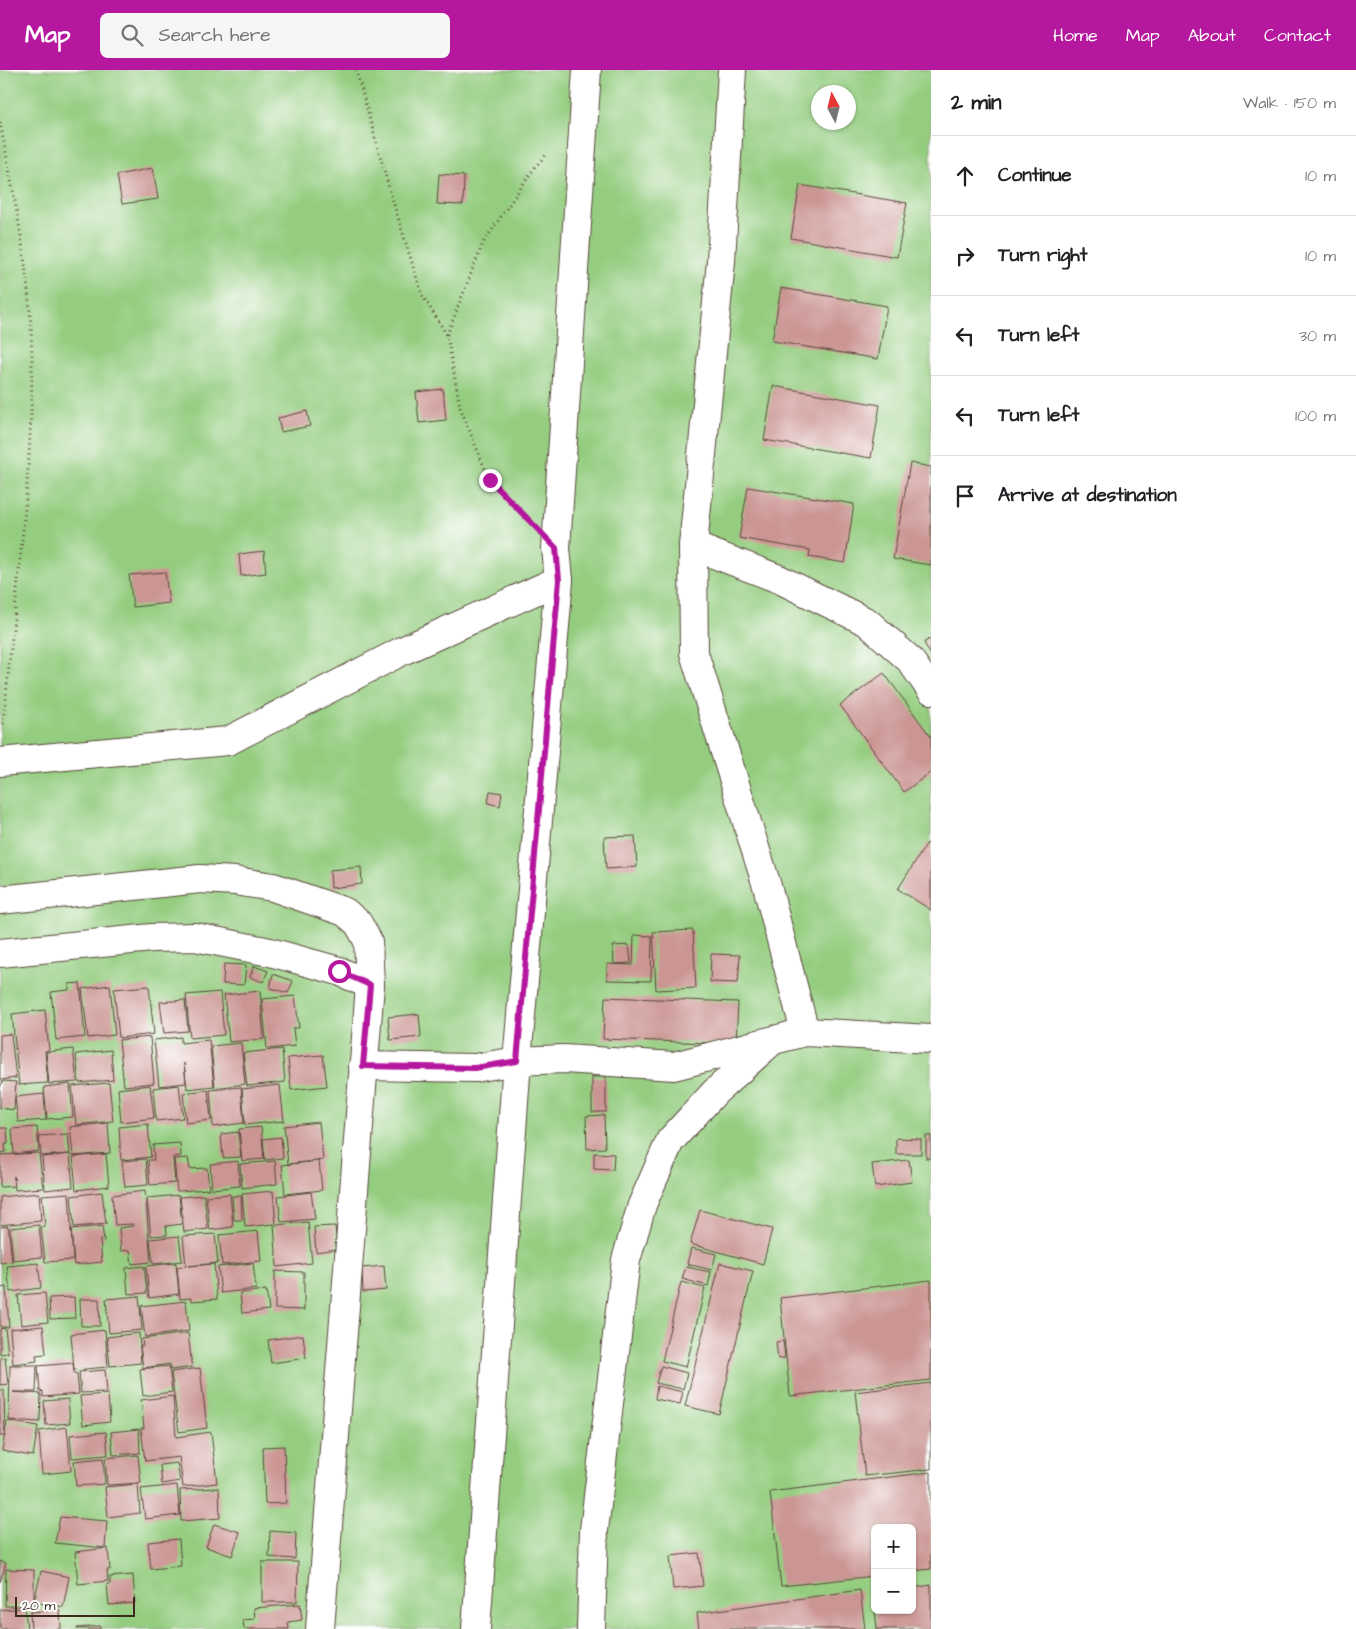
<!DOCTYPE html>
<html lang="en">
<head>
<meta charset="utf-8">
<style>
  body { margin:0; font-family:"Architects Daughter",sans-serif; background:#f6f6f6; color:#202124 }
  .controls { position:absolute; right:15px; bottom:15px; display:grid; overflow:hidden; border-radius:8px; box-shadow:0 1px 4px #0004 }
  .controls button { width:45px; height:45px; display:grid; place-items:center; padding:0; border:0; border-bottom:1px solid #e0e0e0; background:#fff; color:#202124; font:25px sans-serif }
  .compass { position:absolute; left:811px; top:15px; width:45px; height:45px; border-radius:50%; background:#fff; box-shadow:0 1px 4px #0004; rotate:353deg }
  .scale { position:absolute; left:15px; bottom:12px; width:120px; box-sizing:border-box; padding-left:5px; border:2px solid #3b2a1e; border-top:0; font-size:14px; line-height:18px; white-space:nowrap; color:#3b2a1e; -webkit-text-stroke:4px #fff; paint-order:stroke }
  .stop { position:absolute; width:15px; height:15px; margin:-11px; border:4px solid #b5179e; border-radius:50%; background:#fff }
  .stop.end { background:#b5179e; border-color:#fff; box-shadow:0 1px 5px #0008 }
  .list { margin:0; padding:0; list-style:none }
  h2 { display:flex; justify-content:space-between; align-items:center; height:65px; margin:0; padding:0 20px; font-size:21px }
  h2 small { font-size:16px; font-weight:400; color:#757577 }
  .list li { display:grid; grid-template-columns:32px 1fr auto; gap:15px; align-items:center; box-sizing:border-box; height:80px; padding:0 20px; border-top:1px solid #e0e0e0 }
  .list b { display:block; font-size:19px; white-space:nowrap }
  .list em { font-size:16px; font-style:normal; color:#757577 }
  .icon { flex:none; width:28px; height:28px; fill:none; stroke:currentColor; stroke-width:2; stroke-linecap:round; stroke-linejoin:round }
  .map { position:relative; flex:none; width:931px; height:1559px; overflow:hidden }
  header { display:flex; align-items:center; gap:30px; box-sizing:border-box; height:70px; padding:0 25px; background:#b5179e; color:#fff }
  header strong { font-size:24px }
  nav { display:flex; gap:28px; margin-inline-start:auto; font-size:18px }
  .search { width:350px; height:45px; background:#f6f6f6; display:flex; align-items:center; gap:12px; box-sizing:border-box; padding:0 18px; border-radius:8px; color:#757577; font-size:19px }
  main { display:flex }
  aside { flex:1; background:#fff }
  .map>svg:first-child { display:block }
</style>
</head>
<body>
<header>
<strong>Map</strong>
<div class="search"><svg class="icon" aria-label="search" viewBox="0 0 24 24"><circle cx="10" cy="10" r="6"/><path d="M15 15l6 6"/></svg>Search here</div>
<nav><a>Home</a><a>Map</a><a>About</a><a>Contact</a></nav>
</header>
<main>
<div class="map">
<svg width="931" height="1559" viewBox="0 0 931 1559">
  <rect width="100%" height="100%" fill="#fff"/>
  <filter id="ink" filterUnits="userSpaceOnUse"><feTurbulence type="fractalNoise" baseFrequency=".02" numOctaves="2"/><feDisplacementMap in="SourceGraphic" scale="10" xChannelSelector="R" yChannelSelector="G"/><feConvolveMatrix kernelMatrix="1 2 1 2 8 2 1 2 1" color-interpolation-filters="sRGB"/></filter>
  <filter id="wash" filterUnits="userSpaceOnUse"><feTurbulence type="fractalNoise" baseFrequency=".0096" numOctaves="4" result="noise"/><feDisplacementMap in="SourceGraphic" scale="20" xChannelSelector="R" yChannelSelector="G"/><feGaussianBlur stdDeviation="1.12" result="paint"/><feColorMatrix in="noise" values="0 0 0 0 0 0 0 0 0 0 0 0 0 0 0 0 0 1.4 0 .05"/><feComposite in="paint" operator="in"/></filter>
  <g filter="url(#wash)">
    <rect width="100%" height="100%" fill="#f7e5cf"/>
    <!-- green -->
    <path fill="#94cd80" stroke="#687c4f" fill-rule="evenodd" d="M0,0H931V1559H0ZM818,22H848V52H818ZM875,1458H912V1540H875Z"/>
    <g id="blocks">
      <!-- building -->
      <g fill="#cb9593">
        <polygon points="153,98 158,129 122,134 117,105"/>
        <polygon points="439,104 464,106 463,135 437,134"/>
        <polygon points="800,115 907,133 897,187 791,168"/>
        <polygon points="781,218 887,236 878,289 772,271"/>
        <polygon points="773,316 880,335 871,388 764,370"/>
        <polygon points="443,319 446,350 419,353 416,322"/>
        <polygon points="307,341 310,356 281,362 278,348"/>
        <polygon points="910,393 931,397 931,495 893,489"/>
        <polygon points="748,417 854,434 845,493 809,487 810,480 739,468"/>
        <polygon points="264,481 266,503 241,506 239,484"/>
        <polygon points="165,502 169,533 133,537 129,505"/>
        <polygon points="931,568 931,585 924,573"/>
        <polygon points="884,603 931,667 931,702 904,722 840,635"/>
        <polygon points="490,721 502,723 500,736 488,733"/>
        <polygon points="635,766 637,797 606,799 604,767"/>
        <polygon points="927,773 931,776 931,840 898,819"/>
        <polygon points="361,797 362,814 331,818 330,800"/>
        <polygon points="693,860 696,918 656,920 653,862"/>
        <polygon points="634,865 652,866 651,911 607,910 607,894 633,895"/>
        <polygon points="629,875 631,893 614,894 613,876"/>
        <polygon points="711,884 740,885 738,913 710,912"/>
        <polygon points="224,894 246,895 244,915 223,914"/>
        <polygon points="254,896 268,901 263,912 250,907"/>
        <polygon points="273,904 293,911 288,923 270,918"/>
        <polygon points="80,913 85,967 56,970 51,922 69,920 69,914"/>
        <polygon points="110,915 115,965 88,968 82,919"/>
        <polygon points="149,916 154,964 119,968 114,919"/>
        <polygon points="260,921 264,969 229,972 224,925"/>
        <polygon points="220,922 224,965 190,968 186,925"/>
        <polygon points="295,926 299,958 293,958 295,976 267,979 262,929"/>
        <polygon points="605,927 738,932 736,974 603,969"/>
        <polygon points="185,930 188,961 164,963 160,932"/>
        <polygon points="45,940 49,980 45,981 48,1013 19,1015 12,944"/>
        <polygon points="419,944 421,967 390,970 388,947"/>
        <polygon points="11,964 16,1008 0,1010 0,965"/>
        <polygon points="150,967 154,1013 124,1016 119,970"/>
        <polygon points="181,967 181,973 209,970 214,1016 187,1019 184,993 186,1013 159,1016 154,970"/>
        <polygon points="241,973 245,1014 215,1018 211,976"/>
        <polygon points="73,979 77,1012 49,1014 46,982"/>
        <polygon points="282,979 285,1012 247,1016 243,983"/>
        <polygon points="111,980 113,1010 79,1013 76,984"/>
        <polygon points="323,985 327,1016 291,1020 288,988"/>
        <rect x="592" y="1007" width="14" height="35"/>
        <polygon points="3,1011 16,1012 14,1040 0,1038 0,1018"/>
        <polygon points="109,1013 113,1051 76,1055 72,1016"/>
        <polygon points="70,1014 73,1047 47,1049 44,1017"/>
        <polygon points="150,1015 154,1048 121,1052 118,1019"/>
        <polygon points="179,1015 183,1048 156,1051 153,1018"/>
        <polygon points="280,1015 284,1051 245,1055 242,1019"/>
        <polygon points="241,1017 244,1053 213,1057 210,1020"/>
        <polygon points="208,1020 211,1050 186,1053 183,1023"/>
        <polygon points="44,1024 46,1050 18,1052 15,1027"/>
        <polygon points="604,1045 605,1078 587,1079 586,1046"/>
        <polygon points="319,1052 323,1090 288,1094 284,1056"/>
        <polygon points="108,1053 110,1083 73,1086 70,1057"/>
        <polygon points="148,1054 151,1087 121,1090 119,1057"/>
        <polygon points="37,1057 39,1081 14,1084 12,1059"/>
        <polygon points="261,1057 264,1089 242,1091 239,1059"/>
        <polygon points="0,1058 7,1058 8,1074 5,1074 6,1082 0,1083"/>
        <polygon points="238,1062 241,1087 223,1088 221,1064"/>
        <polygon points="68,1064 70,1084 41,1086 39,1066"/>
        <rect x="926" y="1066" width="5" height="22"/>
        <polygon points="281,1067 283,1088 265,1090 263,1069"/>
        <polygon points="896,1068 921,1069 921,1084 896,1084"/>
        <polygon points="180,1073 181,1086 173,1087 175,1113 150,1115 148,1090 154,1090 153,1075"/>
        <polygon points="39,1083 43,1118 15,1120 14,1106 14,1116 0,1117 0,1085"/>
        <polygon points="594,1083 614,1084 613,1100 594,1099"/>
        <polygon points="70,1084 73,1117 45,1120 42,1087"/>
        <polygon points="106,1084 109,1116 76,1120 73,1087"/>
        <polygon points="188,1088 190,1099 207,1098 209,1119 177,1121 174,1089"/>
        <polygon points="146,1089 148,1115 125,1117 122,1091"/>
        <polygon points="909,1090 912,1112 875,1117 872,1094"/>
        <polygon points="238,1091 240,1116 212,1119 210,1094"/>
        <polygon points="275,1091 277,1114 242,1118 240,1094"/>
        <polygon points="319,1091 322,1120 285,1124 282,1095"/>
        <polygon points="145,1121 151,1192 132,1194 130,1180 121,1181 119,1158 133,1156 133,1154 115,1155 112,1125"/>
        <polygon points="273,1121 276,1155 308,1152 312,1193 277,1197 274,1154 245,1157 242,1124"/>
        <polygon points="102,1122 106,1154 74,1157 71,1126"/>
        <polygon points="311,1122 315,1149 281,1152 278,1126"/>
        <polygon points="39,1123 41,1151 0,1155 0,1127"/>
        <polygon points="69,1123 73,1190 45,1192 41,1157 45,1156 42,1125"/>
        <polygon points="230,1124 233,1157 210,1160 206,1126"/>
        <polygon points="179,1125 182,1154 166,1156 167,1165 151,1166 147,1128"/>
        <polygon points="204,1125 208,1159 184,1162 180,1127"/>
        <polygon points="232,1126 241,1126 242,1150 234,1150"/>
        <polygon points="700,1140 772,1159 763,1194 690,1174"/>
        <polygon points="39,1155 42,1187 13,1190 10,1158"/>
        <polygon points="8,1156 12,1192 0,1193 0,1157"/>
        <polygon points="102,1156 104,1171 100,1170 102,1192 74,1195 71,1159"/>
        <polygon points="335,1156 337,1179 316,1182 314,1157"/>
        <polygon points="258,1161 261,1191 222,1195 219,1165"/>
        <polygon points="215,1164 218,1193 188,1196 214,1194 217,1229 192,1231 191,1228 180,1229 177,1197 186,1196 183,1166"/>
        <polygon points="179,1166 182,1191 153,1194 150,1169"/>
        <polygon points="691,1178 716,1184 712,1200 687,1194"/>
        <polygon points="38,1193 41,1218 10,1222 7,1196"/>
        <polygon points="176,1193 179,1224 149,1228 146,1196"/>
        <polygon points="253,1193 256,1219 221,1223 218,1197"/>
        <polygon points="720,1193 753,1201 719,1344 685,1336"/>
        <polygon points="144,1196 147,1223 128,1224 126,1198"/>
        <polygon points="384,1196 386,1220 363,1222 362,1198"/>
        <polygon points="686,1197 711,1202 708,1216 682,1209"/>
        <polygon points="275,1201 304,1202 304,1240 275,1239"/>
        <polygon points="931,1210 931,1310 790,1326 780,1228"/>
        <polygon points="681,1212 705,1218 686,1297 662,1291"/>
        <polygon points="6,1217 9,1257 0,1257 0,1218"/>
        <polygon points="266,1220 269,1240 242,1243 240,1223"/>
        <polygon points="45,1223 48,1252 21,1255 18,1225"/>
        <polygon points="139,1226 142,1260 109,1263 106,1229"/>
        <polygon points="74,1227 75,1248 50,1249 49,1228"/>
        <polygon points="80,1229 99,1229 100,1256 81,1256"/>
        <polygon points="186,1231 189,1261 145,1267 141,1236"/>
        <polygon points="43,1256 46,1284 36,1285 37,1291 13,1294 10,1259"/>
        <polygon points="5,1258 8,1283 0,1284 0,1259"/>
        <polygon points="105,1260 108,1297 74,1300 71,1264"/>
        <polygon points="139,1263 141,1293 110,1296 107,1267"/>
        <polygon points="188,1263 192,1297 171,1300 170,1294 143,1298 140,1276 143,1276 142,1269"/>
        <polygon points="303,1265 306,1288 271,1293 268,1270"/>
        <polygon points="783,1271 785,1288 778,1289 776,1272"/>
        <polygon points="5,1287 8,1314 0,1315 0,1288"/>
        <polygon points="73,1293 74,1303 77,1304 79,1324 43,1327 43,1321 40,1322 38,1296"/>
        <polygon points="10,1295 37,1295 36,1322 13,1322 41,1324 40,1352 9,1350"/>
        <polygon points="169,1296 172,1322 143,1326 140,1299"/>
        <polygon points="661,1296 687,1303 683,1319 656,1313"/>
        <polygon points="200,1298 207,1358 179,1362 171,1302"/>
        <polygon points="105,1300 107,1322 81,1323 79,1302"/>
        <polygon points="931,1313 931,1399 865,1406 855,1322"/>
        <polygon points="657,1316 683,1322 680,1334 655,1329"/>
        <polygon points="0,1320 4,1320 5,1366 0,1366"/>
        <polygon points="108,1324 110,1352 83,1355 80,1326"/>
        <polygon points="173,1326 176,1367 211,1362 217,1413 183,1417 179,1387 145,1391 141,1358 144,1358 141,1330"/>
        <polygon points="68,1329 70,1353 46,1355 44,1331"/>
        <polygon points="7,1351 38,1356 33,1386 2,1381"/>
        <polygon points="67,1357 71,1401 42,1404 39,1361"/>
        <polygon points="139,1359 140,1383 113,1385 111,1362"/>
        <polygon points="106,1362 108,1385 72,1388 70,1365"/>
        <polygon points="284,1376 286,1433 265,1434 263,1377"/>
        <polygon points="138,1385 141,1413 107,1415 105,1388"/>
        <polygon points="103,1388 105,1414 76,1416 74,1391"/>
        <polygon points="177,1393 180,1411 162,1414 160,1395"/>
        <polygon points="931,1402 931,1499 912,1501 912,1458 875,1458 875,1506 781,1516 770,1422"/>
        <polygon points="138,1414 140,1443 108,1447 105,1417"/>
        <polygon points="177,1415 180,1445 145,1449 141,1419"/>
        <polygon points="219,1418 220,1448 181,1451 180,1420"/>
        <polygon points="60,1447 107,1451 105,1478 55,1473"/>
        <polygon points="214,1454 240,1462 232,1486 206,1477"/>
        <polygon points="270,1461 296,1463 295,1489 269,1487"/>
        <polygon points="179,1469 181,1496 151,1499 148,1472"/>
        <polygon points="108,1478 110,1500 107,1500 108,1511 78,1514 75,1482"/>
        <polygon points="699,1483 703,1516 673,1519 670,1486"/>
        <polygon points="0,1491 6,1493 0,1512"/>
        <polygon points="262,1492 298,1492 297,1532 262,1532"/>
        <polygon points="6,1499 34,1500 34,1532 41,1501 69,1507 63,1537 34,1532 34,1536 5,1536"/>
        <polygon points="133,1505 135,1533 109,1535 107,1514 110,1514 110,1507"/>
        <polygon points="931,1515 931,1559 877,1559 875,1540 912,1540 912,1518"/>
        <polygon points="860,1520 865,1559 699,1559 697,1543"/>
        <polygon points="300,1534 302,1550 288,1552 289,1559 244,1559 243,1550 255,1549 254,1538"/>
        <polygon points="25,1538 27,1559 0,1559 0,1540"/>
        <polygon points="60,1540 61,1559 31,1559 30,1542"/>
        <polygon points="100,1556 100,1559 77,1559 77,1558"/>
      </g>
    </g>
  </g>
  <g filter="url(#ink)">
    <use href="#blocks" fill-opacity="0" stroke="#574639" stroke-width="1"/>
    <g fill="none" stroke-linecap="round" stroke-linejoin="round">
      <!-- minor casing -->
      <g stroke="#574639" stroke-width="30">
        <g id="minor">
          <polyline points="732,0 721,191 693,476 694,583 767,816 805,962"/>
          <polyline points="693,476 779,509 867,552 910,590 931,620"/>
          <polyline points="0,692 228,671 402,581 559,510"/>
          <polyline points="0,830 200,809 235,811 273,817 345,842 358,853 368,871 370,915 320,1559"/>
          <polyline points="0,883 152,868 195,867 270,882 339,901 370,915"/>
          <polyline points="363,996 475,998 517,991 564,989 674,996 805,962 931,969"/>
          <polyline points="476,1559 517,991 559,510 556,478 587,0"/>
          <polyline points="591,1559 594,1460 626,1190 642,1135 670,1071 715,1022 772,971"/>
        </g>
      </g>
      <!-- path -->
      <g stroke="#574639" stroke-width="3" stroke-dasharray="1 4" stroke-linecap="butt">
        <polyline points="356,0 391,125 422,225 447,265 460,337 489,409 523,444"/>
        <path d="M0,52C15,131 32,211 32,292C32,414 14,536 3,658"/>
        <polyline points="447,265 483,173 535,97 546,85"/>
      </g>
      <!-- minor -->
      <use href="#minor" stroke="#fff" stroke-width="28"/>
    </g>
  </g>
  <g fill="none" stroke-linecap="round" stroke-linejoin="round" filter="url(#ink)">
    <!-- route -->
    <polyline stroke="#b5179e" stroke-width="6" points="339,901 370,915 363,996 475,998 517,991 559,510 556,478 490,410"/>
  </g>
</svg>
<div class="controls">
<button>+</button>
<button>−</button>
</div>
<svg class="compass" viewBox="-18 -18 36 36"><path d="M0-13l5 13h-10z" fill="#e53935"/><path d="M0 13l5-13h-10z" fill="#757577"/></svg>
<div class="scale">20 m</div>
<div class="stop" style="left:339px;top:901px"></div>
<div class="stop end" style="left:490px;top:410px"></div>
</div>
<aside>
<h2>2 min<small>Walk · 150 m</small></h2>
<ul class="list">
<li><svg class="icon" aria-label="ahead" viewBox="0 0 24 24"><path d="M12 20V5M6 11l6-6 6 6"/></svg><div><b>Continue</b></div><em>10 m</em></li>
<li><svg class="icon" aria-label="right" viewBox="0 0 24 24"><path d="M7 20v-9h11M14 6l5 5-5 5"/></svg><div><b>Turn right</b></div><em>10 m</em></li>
<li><svg class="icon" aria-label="left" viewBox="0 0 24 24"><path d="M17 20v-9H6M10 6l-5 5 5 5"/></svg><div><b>Turn left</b></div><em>30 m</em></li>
<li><svg class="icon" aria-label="left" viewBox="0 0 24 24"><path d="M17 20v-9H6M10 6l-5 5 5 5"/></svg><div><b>Turn left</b></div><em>100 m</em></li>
<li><svg class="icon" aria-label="arrive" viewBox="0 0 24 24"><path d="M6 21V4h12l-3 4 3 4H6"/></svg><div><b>Arrive at destination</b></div></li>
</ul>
</aside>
</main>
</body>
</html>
